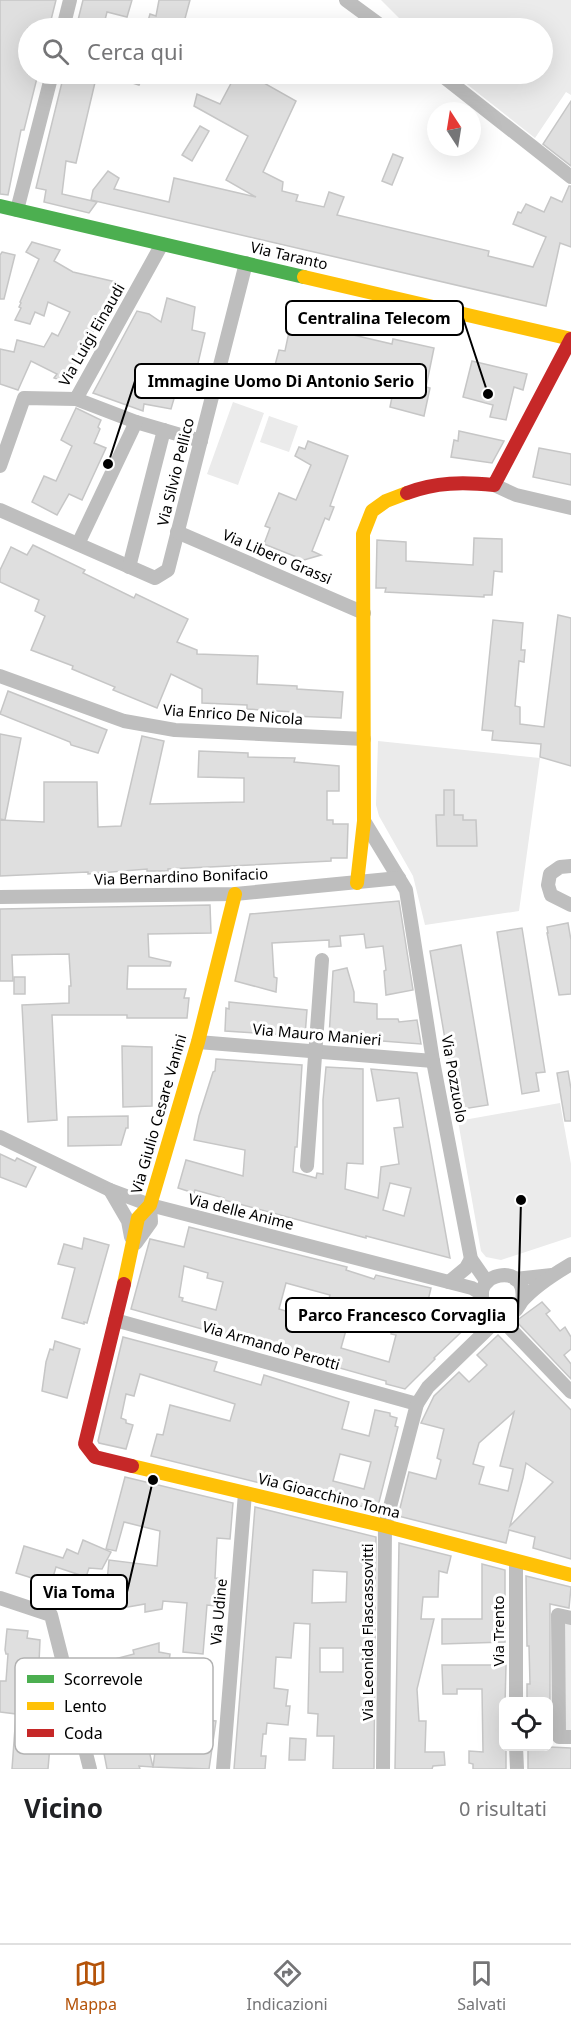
<!DOCTYPE html>
<html lang="it">
<head>
<meta charset="utf-8">
<style>
  body { margin:0; font-family:"Noto Sans",sans-serif; background:#f6f6f6; color:#202124 }
  .controls { position:absolute; right:18px; bottom:18px; display:grid; overflow:hidden; border-radius:9px; box-shadow:0 6px 24px #0002 }
  .controls button { width:54px; height:54px; display:grid; place-items:center; padding:0; border:0; border-bottom:2px solid #e0e0e0; background:#fff; color:#202124; font:30px sans-serif }
  .compass { position:absolute; left:427px; top:102px; width:54px; height:54px; border-radius:50%; background:#fff; box-shadow:0 6px 24px #0002; rotate:348deg }
  .list { margin:0; padding:0; list-style:none }
  h2 { display:flex; justify-content:space-between; align-items:center; height:78px; margin:0; padding:0 24px; font-size:26px }
  h2 small { font-size:20px; font-weight:400; color:#757577 }
  .icon { flex:none; width:33px; height:33px; fill:none; stroke:currentColor; stroke-width:2; stroke-linecap:round; stroke-linejoin:round }
  .map { position:relative; flex:none; width:571px; height:1769px; overflow:hidden }
  .search { position:absolute; background:#fff; box-shadow:0 6px 24px #0002; left:18px; right:18px; top:18px; height:66px; display:flex; align-items:center; gap:15px; box-sizing:border-box; padding:0 21px; border-radius:33px; color:#757577; font-size:22px }
  .sheet { height:174px; background:#fff }
  nav { display:flex; justify-content:space-around; align-items:center; box-sizing:border-box; height:84px; border-top:2px solid #e0e0e0; background:#fff; font-size:16px; color:#757577 }
  nav a { display:grid; justify-items:center; gap:3px }
  nav .on { color:#b45309 }
  .map>svg:first-child { display:block }
</style>
</head>
<body>
<div class="map">
<svg width="571" height="1769" viewBox="0 0 571 1769">
  <rect width="100%" height="100%" fill="#fff"/>
  <!-- green -->
  <g fill="#ebebeb">
    <polygon points="381,0 571,0 571,95 566,92 535,138 454,74 542,74 542,28 401,28 399,18"/>
    <polygon points="233,402 264,413 238,485 207,474"/>
    <polygon points="269,416 298,426 289,452 260,442"/>
    <polygon points="378,741 540,758 519,911 425,925 413,876 379,816 376,805"/>
    <polygon points="560,1103 571,1164 571,1237 501,1260 486,1257 481,1251 458,1121"/>
    <polygon points="563,1623 571,1624 571,1731 564,1732"/>
  </g>
  <!-- building -->
  <g fill="#dfdfdf" stroke="#c6c6c6" stroke-width="1.5" fill-rule="evenodd">
    <polygon points="0,0 56,0 49,28 28,28 28,74 38,74 24,130 21,130 8,195 0,194"/>
    <polygon points="83,0 132,0 127,17 107,12 103,28 76,28"/>
    <polygon points="159,0 190,0 183,26 181,26 180,28 146,28 150,14 156,16"/>
    <polygon points="64,74 97,74 76,163 66,161 62,194 97,202 89,213 44,202 46,190 36,188"/>
    <polygon points="110,74 144,74 139,85 110,76"/>
    <polygon points="236,74 248,74 296,101 263,172 283,182 282,191 298,195 296,201 324,207 329,192 344,197 337,215 489,251 488,256 533,267 546,237 513,224 518,212 521,213 526,204 544,212 551,197 562,202 569,186 571,186 571,247 560,243 546,306 91,200 93,190 108,171 119,178 114,189 169,202 174,178 256,197 226,180 248,136 194,106 197,94 220,104"/>
    <polygon points="571,101 571,166 543,144"/>
    <polygon points="200,126 209,131 192,161 182,155"/>
    <polygon points="393,154 403,158 392,185 382,181"/>
    <polygon points="32,242 60,250 54,261 73,272 116,282 123,286 114,303 112,302 99,327 96,327 67,380 65,382 54,378 57,374 31,361 18,390 0,384 0,349 14,352 17,340 44,347 52,333 58,336 70,312 48,302 44,316 35,312 30,324 15,320 21,308 19,307 21,303 20,302 39,259 26,252"/>
    <polygon points="2,252 15,255 4,299 0,299 0,255"/>
    <polygon points="167,298 195,307 192,330 205,333 192,389 178,385 171,409 144,404 143,411 93,393 137,311 149,314 161,322"/>
    <polygon points="293,313 321,320 319,327 392,344 393,339 434,348 426,387 430,388 424,416 390,407 393,392 309,372 305,387 271,380 279,350 285,351"/>
    <polygon points="472,361 527,374 523,390 514,387 506,420 490,417 493,405 463,397"/>
    <polygon points="76,408 101,420 98,427 100,429 94,443 106,448 82,500 69,494 57,515 32,502 44,476 56,481 72,446 61,440"/>
    <polygon points="459,431 504,441 492,463 451,457 454,440 458,441"/>
    <polygon points="308,441 348,456 330,506 334,507 329,520 325,518 312,551 321,555 304,560 264,544 270,528 265,526 279,493 296,500 311,465 295,456 299,447 305,449"/>
    <polygon points="539,448 571,454 571,485 533,477"/>
    <polygon points="474,538 502,539 502,572 494,571 492,595 484,595 484,597 385,592 386,588 376,588 377,540 406,542 406,561 473,565"/>
    <polygon points="33,545 85,570 83,573 134,598 136,594 188,619 177,642 197,650 197,654 258,656 257,684 297,686 297,689 343,692 341,718 292,716 293,712 247,709 247,705 202,703 202,689 171,674 157,708 113,690 115,687 72,669 73,666 31,650 45,616 35,611 39,600 0,582 0,570 11,547 27,555"/>
    <polygon points="558,615 571,618 571,766 540,757 541,744 492,740 493,731 482,730 493,620 523,623 521,650 525,650 524,662 519,661 515,706 520,707 520,724 544,727"/>
    <polygon points="8,691 107,730 98,753 71,745 70,742 0,714"/>
    <polygon points="0,734 21,738 5,820 0,819"/>
    <polygon points="142,736 164,741 150,804 244,802 244,778 198,777 199,751 248,753 248,757 295,758 294,762 339,766 339,791 327,791 327,820 333,820 333,824 348,824 347,858 331,858 331,861 168,869 168,871 147,871 147,869 88,874 88,872 0,876 0,820 44,822 44,782 97,782 98,827 121,826"/>
    <polygon points="444,790 454,790 454,815 463,815 463,820 476,820 477,846 437,846 436,815 444,815"/>
    <polygon points="399,901 413,990 386,995 384,971 386,970 383,946 366,948 364,934 340,936 341,946 329,947 329,940 272,943 274,977 277,978 276,992 235,981 250,914"/>
    <polygon points="210,905 211,933 148,934 149,957 171,962 170,966 128,966 127,989 186,989 184,998 189,998 187,1018 127,1018 127,1015 52,1015 57,1120 28,1122 22,1005 69,1003 69,986 71,986 69,954 12,955 13,981 0,981 0,909"/>
    <polygon points="568,923 571,940 571,994 559,995 547,933 548,933 547,927"/>
    <polygon points="522,928 545,1072 536,1073 539,1091 522,1094 497,932"/>
    <polygon points="461,945 488,1105 457,1110 430,951"/>
    <polygon points="347,968 354,992 354,1002 377,1004 377,1019 398,1019 399,1022 417,1020 421,1044 329,1037 333,971"/>
    <rect x="14" y="977" width="11" height="17"/>
    <polygon points="229,1002 307,1010 305,1036 225,1031 226,1008 229,1009"/>
    <polygon points="122,1046 152,1047 152,1106 123,1107"/>
    <path d="M216,1059L302,1065L297,1147H295L293,1172L316,1178L317,1173L323,1174V1100L326,1067L363,1069V1164L347,1163L345,1189L378,1198L381,1167L399,1164L394,1128L403,1127L399,1098L377,1101L371,1069L417,1073L450,1258L366,1236V1238L224,1200V1198L195,1190L194,1193L178,1188L186,1160L243,1176L245,1150L194,1140L199,1116L213,1072L215,1071ZM390,1183L411,1188L404,1216L383,1210Z"/>
    <polygon points="568,1071 571,1089 571,1121 565,1121 557,1073"/>
    <polygon points="128,1116 128,1128 126,1128 121,1145 68,1146 68,1117"/>
    <polygon points="0,1154 15,1161 17,1158 36,1167 26,1187 0,1177"/>
    <path d="M189,1227L347,1267L346,1270L374,1279L376,1275L431,1288L421,1330L452,1301L457,1303L474,1320L434,1358L435,1359L405,1389L386,1384V1381L131,1309L150,1239L184,1247ZM184,1266L208,1273L207,1278L223,1282L216,1310L182,1301L183,1298L179,1297ZM286,1283L330,1295L322,1322L279,1309ZM353,1316L379,1323L378,1327L392,1330L391,1334L396,1335L389,1362L341,1348L348,1323L352,1324Z"/>
    <polygon points="84,1238 109,1245 87,1323 84,1322 84,1324 62,1318 75,1268 58,1264 64,1244 82,1249"/>
    <polygon points="542,1302 550,1311 546,1314 560,1331 565,1327 571,1337 571,1349 564,1355 571,1364 571,1379 516,1321"/>
    <path d="M498,1335L571,1410V1559L533,1548L535,1537L509,1530L506,1543L398,1516L409,1472L436,1479L441,1460L437,1458L444,1429L421,1423L434,1396L459,1372L469,1382L487,1365L477,1355ZM514,1412L500,1466L513,1469L508,1491L479,1484L484,1467L473,1464L479,1443ZM526,1463L553,1482L510,1526L523,1478Z"/>
    <path d="M123,1337L217,1362L214,1371L261,1385L264,1375L349,1402L342,1429L369,1436L375,1410L390,1413V1416L397,1418L395,1426L398,1427L377,1510L328,1498L327,1500L321,1498L151,1456L157,1434L163,1435L170,1405L230,1421L235,1404L140,1374L134,1396L126,1394L121,1418L126,1420V1423L133,1425L126,1449L99,1443L98,1441ZM340,1454L371,1462L364,1489L333,1481Z"/>
    <polygon points="55,1341 80,1349 67,1398 42,1391 46,1362 50,1349 53,1350"/>
    <polygon points="125,1477 233,1503 230,1539 217,1538 215,1578 227,1579 225,1607 207,1605 203,1654 183,1652 187,1603 163,1601 162,1609 145,1612 145,1604 128,1607 105,1604 109,1560 157,1566 160,1531 124,1522 116,1551 106,1549"/>
    <path d="M255,1507L376,1537L374,1769H333L334,1736H317L318,1714L308,1713L310,1624L294,1623L291,1658L276,1657L274,1688L288,1690L286,1706H290L288,1725L267,1723L266,1734H263L261,1756H266L265,1769H234ZM313,1570L347,1572L346,1602L312,1603ZM320,1648H343V1672H320Z"/>
    <polygon points="83,1540 111,1552 102,1569 89,1568 86,1577 56,1567 51,1584 16,1573 24,1546 63,1558 67,1549 78,1554"/>
    <polygon points="399,1543 451,1556 447,1573 439,1571 438,1597 423,1597 421,1619 434,1619 417,1689 419,1721 426,1721 425,1752 444,1752 445,1765 433,1766 432,1769 395,1769"/>
    <polygon points="482,1564 505,1570 505,1642 442,1644 442,1619 482,1619"/>
    <polygon points="526,1576 571,1587 569,1608 550,1604 550,1701 527,1701 527,1684 530,1684 529,1646 527,1646"/>
    <polygon points="7,1629 28,1631 27,1638 40,1640 38,1686 49,1687 47,1707 31,1705 28,1731 51,1734 48,1769 12,1769 16,1714 0,1712 0,1681 6,1681 8,1654 6,1654 5,1650"/>
    <polygon points="159,1643 159,1652 170,1654 167,1677 156,1678 155,1685 134,1689 153,1767 139,1766 140,1769 107,1769 102,1743 99,1744 89,1701 86,1685 89,1684 84,1667 134,1654 133,1650"/>
    <polygon points="442,1665 506,1665 504,1746 506,1746 506,1769 473,1769 473,1764 469,1763 469,1751 483,1752 482,1689 457,1689 457,1694 443,1694"/>
    <polygon points="160,1715 216,1721 209,1769 153,1767"/>
    <polygon points="290,1738 306,1739 305,1760 289,1760"/>
    <polygon points="528,1746 571,1748 571,1769 528,1769"/>
  </g>
  <g fill="none" stroke-linecap="round" stroke-linejoin="round">
    <!-- street -->
    <g stroke="#bebebe" stroke-width="14">
      <polyline points="346,0 384,28"/>
      <polyline points="63,28 70,0"/>
      <polyline points="440,74 571,177"/>
      <polyline points="17,210 52,74"/>
      <polyline points="76,399 136,422 201,441"/>
      <polyline points="0,466 24,398 76,399 162,244"/>
      <polyline points="494,485 516,495 571,508"/>
      <polyline points="0,510 155,578 168,570 246,263"/>
      <polyline points="177,532 364,613"/>
      <polyline points="78,544 136,422"/>
      <polyline points="129,567 164,430"/>
      <polyline points="0,676 124,721 175,730 364,739"/>
      <polyline points="364,821 406,890 433,1061 471,1259 487,1282"/>
      <polyline points="571,866 560,867 550,874 548,885 551,895 571,905"/>
      <polyline points="0,897 235,894 399,878"/>
      <polyline points="198,1042 433,1061"/>
      <polyline points="0,1137 110,1190 150,1205 472,1288 482,1294"/>
      <polyline points="307,1166 322,960"/>
      <polyline points="110,1190 128,1221 131,1237"/>
      <polyline points="136,1243 151,1222 150,1205"/>
      <polyline points="515,1279 552,1275"/>
      <polyline points="449,1282 466,1268 471,1259"/>
      <path d="M522,1301C529,1259 467,1274 485,1305C488,1310 494,1314 500,1315C505,1315 510,1314 514,1312C518,1309 519,1305 522,1301C535,1286 554,1274 571,1264"/>
      <polyline points="502,1315 504,1322 571,1392"/>
      <polyline points="115,1320 417,1404"/>
      <polyline points="516,1561 516,1702"/>
      <polyline points="0,1598 51,1615 90,1769"/>
      <polyline points="571,1618 558,1615 559,1737 571,1737"/>
      <polyline points="516,1746 517,1769"/>
      <polyline points="223,1769 245,1493"/>
      <polyline points="383,1769 385,1526 417,1404 428,1387 495,1322 496,1314"/>
    </g>
    <!-- fast -->
    <polyline stroke="#4caf50" stroke-width="14" points="0,206 304,277"/>
    <!-- slow -->
    <g stroke="#ffc107" stroke-width="14">
      <polyline points="304,277 571,339"/>
      <polyline points="357,883 364,821 363,534 372,511 386,501 407,493"/>
      <polyline points="124,1284 138,1218 150,1205 198,1042 235,894"/>
      <polyline points="132,1466 385,1526 571,1575"/>
    </g>
    <!-- jam -->
    <g stroke="#c62828" stroke-width="14">
      <path d="M407,493C436,482 463,482 494,485L571,339"/>
      <polyline points="124,1284 85,1444 95,1457 132,1466"/>
    </g>
  </g>
  <g text-anchor="middle" stroke-width="6" stroke-linejoin="round" paint-order="stroke">
    <!-- street labels -->
    <g font-size="15" fill="#000" stroke="#fff">
      <text transform="translate(289 256) rotate(13)" y="5">Via Taranto</text>
      <text transform="translate(92 335) rotate(-60)" y="5">Via Luigi Einaudi</text>
      <text transform="translate(176 472) rotate(-76)" y="5">Via Silvio Pellico</text>
      <text transform="translate(277 557) rotate(23)" y="5">Via Libero Grassi</text>
      <text transform="translate(233 715) rotate(4)" y="5">Via Enrico De Nicola</text>
      <text transform="translate(181 877) rotate(-2)" y="5">Via Bernardino Bonifacio</text>
      <text transform="translate(317 1035) rotate(5)" y="5">Via Mauro Manieri</text>
      <text transform="translate(454 1079) rotate(80)" y="5">Via Pozzuolo</text>
      <text transform="translate(159 1114) rotate(-74)" y="5">Via Giulio Cesare Vanini</text>
      <text transform="translate(241 1212) rotate(14)" y="5">Via delle Anime</text>
      <text transform="translate(271 1346) rotate(16)" y="5">Via Armando Perotti</text>
      <text transform="translate(329 1496) rotate(14)" y="5">Via Gioacchino Toma</text>
      <text transform="translate(219 1612) rotate(-85)" y="5">Via Udine</text>
      <text transform="translate(499 1631) rotate(-90)" y="5">Via Trento</text>
      <text transform="translate(368 1632) rotate(-90)" y="5">Via Leonida Flascassovitti</text>
    </g>
  </g>
  <!-- legend -->
  <rect x="15" y="1658" width="198" height="96" rx="9" fill="#fff" stroke="#b2b2b2" stroke-width="1.5"/>
  <rect x="27" y="1675" width="27" height="8" fill="#4caf50"/>
  <rect x="27" y="1702" width="27" height="8" fill="#ffc107"/>
  <rect x="27" y="1729" width="27" height="8" fill="#c62828"/>
  <g font-size="16" fill="#000">
    <text x="64" y="1685">Scorrevole</text>
    <text x="64" y="1712">Lento</text>
    <text x="64" y="1739">Coda</text>
  </g>
  <!-- callouts -->
  <path fill="none" stroke="#000" stroke-width="2" d="M488 394L463 318M108 464L135 381M521 1200L518 1315M153 1480L127 1592"/>
  <g fill="#000" stroke="#fff" stroke-width="2">
    <circle cx="488" cy="394" r="6"/>
    <circle cx="108" cy="464" r="6"/>
    <circle cx="521" cy="1200" r="6"/>
    <circle cx="153" cy="1480" r="6"/>
  </g>
  <g fill="#fff" stroke="#000" stroke-width="2">
    <rect x="286" y="301" width="177" height="34" rx="6"/>
    <rect x="135" y="364" width="291" height="34" rx="6"/>
    <rect x="286" y="1298" width="232" height="34" rx="6"/>
    <rect x="31" y="1575" width="96" height="34" rx="6"/>
  </g>
  <g font-size="16" text-anchor="middle" font-weight="bold" fill="#000">
    <text x="374" y="324">Centralina Telecom</text>
    <text x="281" y="387">Immagine Uomo Di Antonio Serio</text>
    <text x="402" y="1321">Parco Francesco Corvaglia</text>
    <text x="79" y="1598">Via Toma</text>
  </g>
</svg>
<div class="controls">
<button><svg class="icon" aria-label="locate" viewBox="0 0 24 24"><circle cx="12" cy="12" r="6"/><path d="M12 2v4M12 18v4M2 12h4M18 12h4"/></svg></button>
</div>
<svg class="compass" viewBox="-18 -18 36 36"><path d="M0-13l5 13h-10z" fill="#e53935"/><path d="M0 13l5-13h-10z" fill="#757577"/></svg>
<div class="search"><svg class="icon" aria-label="search" viewBox="0 0 24 24"><circle cx="10" cy="10" r="6"/><path d="M15 15l6 6"/></svg>Cerca qui</div>
</div>
<section class="sheet">
<h2>Vicino<small>0 risultati</small></h2>
<ul class="list">
</ul>
</section>
<nav>
<a class="on"><svg class="icon" aria-label="map" viewBox="0 0 24 24"><path d="M3 6l6-2 6 2 6-2v14l-6 2-6-2-6 2zM9 4v14M15 6v14"/></svg>Mappa</a>
<a><svg class="icon" aria-label="directions" viewBox="0 0 24 24"><path d="M12 3l9 9-9 9-9-9zM9 14v-3h6M13 9l2 2-2 2"/></svg>Indicazioni</a>
<a><svg class="icon" aria-label="saved" viewBox="0 0 24 24"><path d="M7 4h10v16l-5-4-5 4z"/></svg>Salvati</a>
</nav>
</body>
</html>
